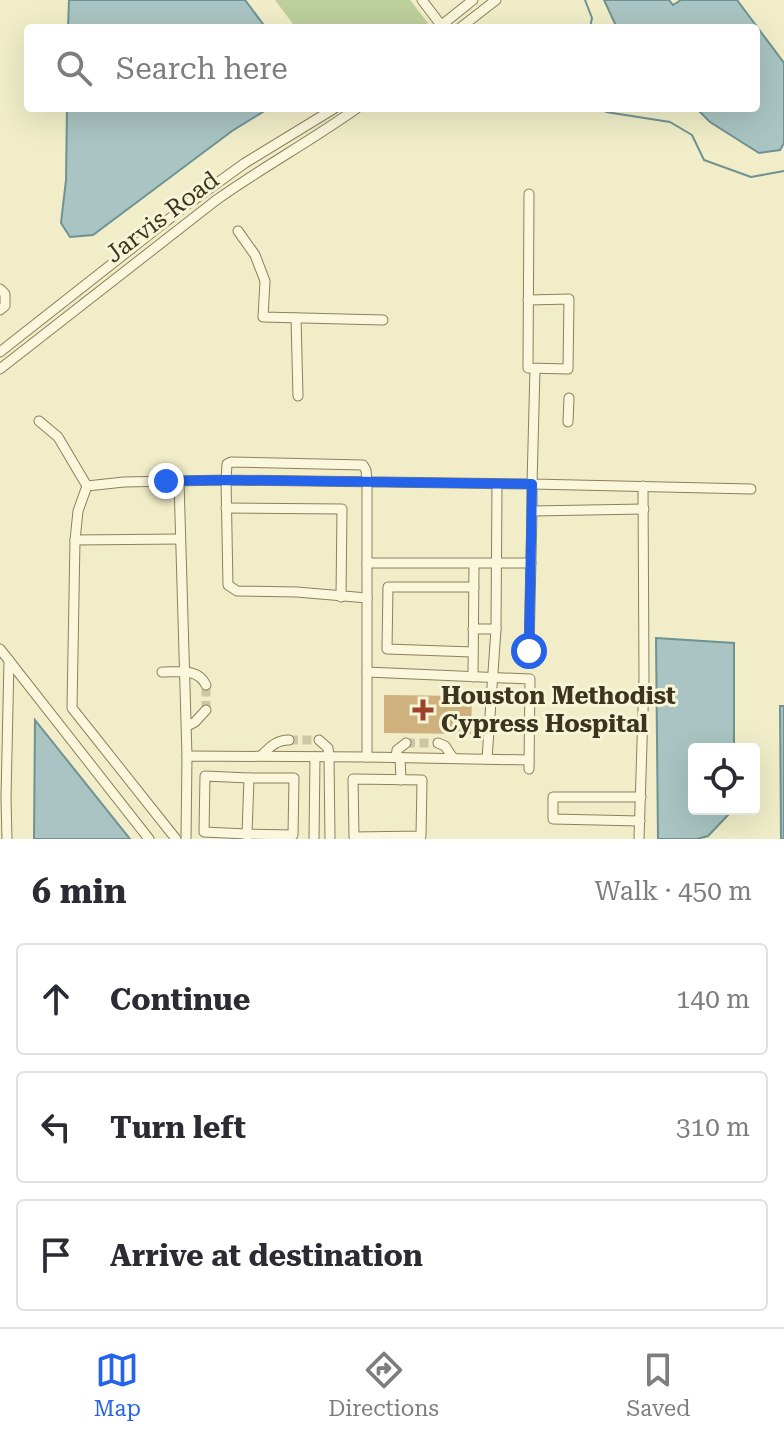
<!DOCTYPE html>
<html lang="en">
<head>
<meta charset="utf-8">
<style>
  body { margin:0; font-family:"Roboto Serif",serif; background:#f7f7f7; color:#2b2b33 }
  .controls { position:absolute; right:24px; bottom:24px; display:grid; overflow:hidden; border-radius:8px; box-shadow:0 8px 32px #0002 }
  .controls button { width:72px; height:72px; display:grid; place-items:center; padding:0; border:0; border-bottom:2px solid #e1e1e2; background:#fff; color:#2b2b33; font:40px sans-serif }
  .stop { position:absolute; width:24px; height:24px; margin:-18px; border:6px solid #2563eb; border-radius:50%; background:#fff }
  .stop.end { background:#2563eb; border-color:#fff; box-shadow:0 2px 8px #0008 }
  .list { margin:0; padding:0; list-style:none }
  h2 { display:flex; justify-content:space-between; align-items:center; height:104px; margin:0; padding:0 32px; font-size:34px }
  h2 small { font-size:26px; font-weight:400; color:#7c7c81 }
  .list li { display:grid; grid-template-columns:52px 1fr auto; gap:24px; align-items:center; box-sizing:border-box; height:112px; margin:0 16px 16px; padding:0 16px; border:2px solid #e1e1e2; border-radius:8px }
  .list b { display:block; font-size:30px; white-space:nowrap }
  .list em { font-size:26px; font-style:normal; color:#7c7c81 }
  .icon { flex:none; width:44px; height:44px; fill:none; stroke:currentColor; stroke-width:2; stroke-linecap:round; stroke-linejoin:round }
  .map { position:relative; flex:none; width:784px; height:839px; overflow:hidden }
  .search { position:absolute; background:#fff; box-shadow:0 8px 32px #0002; left:24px; right:24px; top:24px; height:88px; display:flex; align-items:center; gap:20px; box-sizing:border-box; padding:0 28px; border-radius:8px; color:#7c7c81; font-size:30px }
  .sheet { height:488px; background:#fff }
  nav { display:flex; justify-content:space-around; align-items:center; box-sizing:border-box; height:112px; border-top:2px solid #e1e1e2; background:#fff; font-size:22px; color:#7c7c81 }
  nav a { display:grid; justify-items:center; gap:4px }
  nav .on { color:#2563eb }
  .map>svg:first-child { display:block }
</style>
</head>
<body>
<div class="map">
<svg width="784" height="839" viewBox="0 0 784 839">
  <rect width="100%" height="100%" fill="#f0edc8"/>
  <!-- green -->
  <polygon fill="#bdcf9b" points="275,0 410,0 428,23 422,28 296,28"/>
  <!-- water -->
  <g fill="#a9c4c2" stroke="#6f9392" stroke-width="2">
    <polygon points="69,0 245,0 266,28 68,28"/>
    <polygon points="604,0 669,0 673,5 681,0 737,0 784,63 784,143 780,150 759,153 710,122 696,108 756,108 756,28 617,28"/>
    <polygon points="67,108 267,108 266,110 232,131 93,235 70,237 61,223 66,180"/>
    <polygon points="656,638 734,643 734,749 694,749 694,809 731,809 730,813 708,836 697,839 658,839"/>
    <polygon points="780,706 784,706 784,839 781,839"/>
    <polygon points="35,720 130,839 34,839"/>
  </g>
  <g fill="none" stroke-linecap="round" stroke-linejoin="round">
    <!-- stream -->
    <g stroke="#6f9392" stroke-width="2">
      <polyline points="585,0 592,18 590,28"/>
      <polyline points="603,108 606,112 670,122 692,135 704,160 751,177 784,171"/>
    </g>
  </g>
  <!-- building -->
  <polygon fill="#cfb17d" points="384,695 472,696 471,734 384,733"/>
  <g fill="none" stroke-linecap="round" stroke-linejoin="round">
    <!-- minor-tunnel -->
    <g stroke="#ccc8a6" stroke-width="9" stroke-dasharray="9 4.5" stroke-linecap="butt">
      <polyline points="206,710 206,685"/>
      <polyline points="289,740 319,740"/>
      <polyline points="406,743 438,743"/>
    </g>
    <!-- minor casing -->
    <g stroke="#8d805c" stroke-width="11">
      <g id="minor">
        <polyline points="422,0 441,25"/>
        <polyline points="438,28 473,0"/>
        <polyline points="460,28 496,0"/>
        <polyline points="238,231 255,255 265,281 263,317 383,320"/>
        <polyline points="0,289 5,294 5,306 0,310"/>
        <polyline points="528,300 569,299 568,369 528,368 529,194"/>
        <polyline points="296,318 298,396"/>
        <polyline points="0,352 188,204 245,163 335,108"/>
        <path d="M0,369L215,201C261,168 311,141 357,108"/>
        <polyline points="535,369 532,484 751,489"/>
        <polyline points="39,421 58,437 87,486 124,482 226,480 228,585 237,591 297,592 367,598"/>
        <polyline points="568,422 569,398"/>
        <polyline points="179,481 187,756"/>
        <polyline points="87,486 78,511 75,540 72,708 176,839"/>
        <polyline points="226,508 342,509 341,597"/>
        <polyline points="75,540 180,539"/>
        <polyline points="367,563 531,563"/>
        <polyline points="473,629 496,629"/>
        <polyline points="0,649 149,839"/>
        <polyline points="529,651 532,511"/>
        <polyline points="473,652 387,649 388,587 474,587"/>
        <path d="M162,672C179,672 198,668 206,685"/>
        <polyline points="367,672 530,679 529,769"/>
        <polyline points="473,677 474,564"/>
        <polyline points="187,726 195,722 206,710"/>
        <polyline points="319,740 328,748 329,757 330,839"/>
        <polyline points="438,743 445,746 453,758"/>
        <path d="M261,756C270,747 276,740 289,740"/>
        <polyline points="396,757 397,750 406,743"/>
        <polyline points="400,757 401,780"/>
        <polyline points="487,759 496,629 497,484"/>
        <path d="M529,760L367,757V482L366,470L363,465L231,462L227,464L226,480C328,482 430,483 532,484V511L644,509"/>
        <polygon points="249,778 294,778 293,835 247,834"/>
        <polygon points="353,779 422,780 421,836 354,837"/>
        <polyline points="640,821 553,819 553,797 641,797"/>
        <polyline points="7,839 6,798 9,660"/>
        <polyline points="186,839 187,756 367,757"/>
        <polyline points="247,839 247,834 204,832 205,776 249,778"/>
        <polyline points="314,839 315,757"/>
        <polyline points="639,839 644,679 643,486"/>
      </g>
    </g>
    <!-- minor -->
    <use href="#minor" stroke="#faf7dc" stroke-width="9"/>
  </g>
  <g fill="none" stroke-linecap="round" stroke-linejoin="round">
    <!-- route -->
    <polyline stroke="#2563eb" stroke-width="10" points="166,481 226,480 532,484 529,651"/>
  </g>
  <!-- markers -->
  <path fill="#9d422a" stroke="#f7f5d8" stroke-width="3" d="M419 698h8v8h8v8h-8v8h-8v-8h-8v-8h8z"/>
  <g text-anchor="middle" stroke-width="6" stroke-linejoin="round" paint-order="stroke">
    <!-- street labels -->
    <g font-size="24" fill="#3d3420" stroke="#f7f5d8">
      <text transform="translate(162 217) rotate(-37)" y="8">Jarvis Road</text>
    </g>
    <!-- poi labels -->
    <g font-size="24" font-weight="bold" fill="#3d3420" stroke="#f7f5d8" text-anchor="start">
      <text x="441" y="704">Houston Methodist<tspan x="441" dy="28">Cypress Hospital</tspan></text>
    </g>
  </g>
</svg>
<div class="controls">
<button><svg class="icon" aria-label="locate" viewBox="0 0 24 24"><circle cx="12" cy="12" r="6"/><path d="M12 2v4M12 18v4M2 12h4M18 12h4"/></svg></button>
</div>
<div class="stop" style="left:529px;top:651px"></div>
<div class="stop end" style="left:166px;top:481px"></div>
<div class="search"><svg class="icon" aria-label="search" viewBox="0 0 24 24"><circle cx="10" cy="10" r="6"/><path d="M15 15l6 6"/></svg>Search here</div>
</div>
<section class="sheet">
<h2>6 min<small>Walk · 450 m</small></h2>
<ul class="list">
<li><svg class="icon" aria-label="ahead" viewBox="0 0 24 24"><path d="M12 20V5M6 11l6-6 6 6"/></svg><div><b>Continue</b></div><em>140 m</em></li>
<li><svg class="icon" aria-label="left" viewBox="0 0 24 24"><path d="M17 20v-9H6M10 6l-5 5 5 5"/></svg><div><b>Turn left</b></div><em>310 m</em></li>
<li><svg class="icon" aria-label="arrive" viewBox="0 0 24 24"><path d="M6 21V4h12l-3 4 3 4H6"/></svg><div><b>Arrive at destination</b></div></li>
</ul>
</section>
<nav>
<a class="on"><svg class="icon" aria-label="map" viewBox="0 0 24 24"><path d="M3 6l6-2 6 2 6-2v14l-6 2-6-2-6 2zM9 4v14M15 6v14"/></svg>Map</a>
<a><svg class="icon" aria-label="directions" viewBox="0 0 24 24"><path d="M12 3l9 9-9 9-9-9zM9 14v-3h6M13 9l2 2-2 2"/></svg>Directions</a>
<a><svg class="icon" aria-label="saved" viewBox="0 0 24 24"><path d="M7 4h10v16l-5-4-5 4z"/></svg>Saved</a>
</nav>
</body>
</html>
